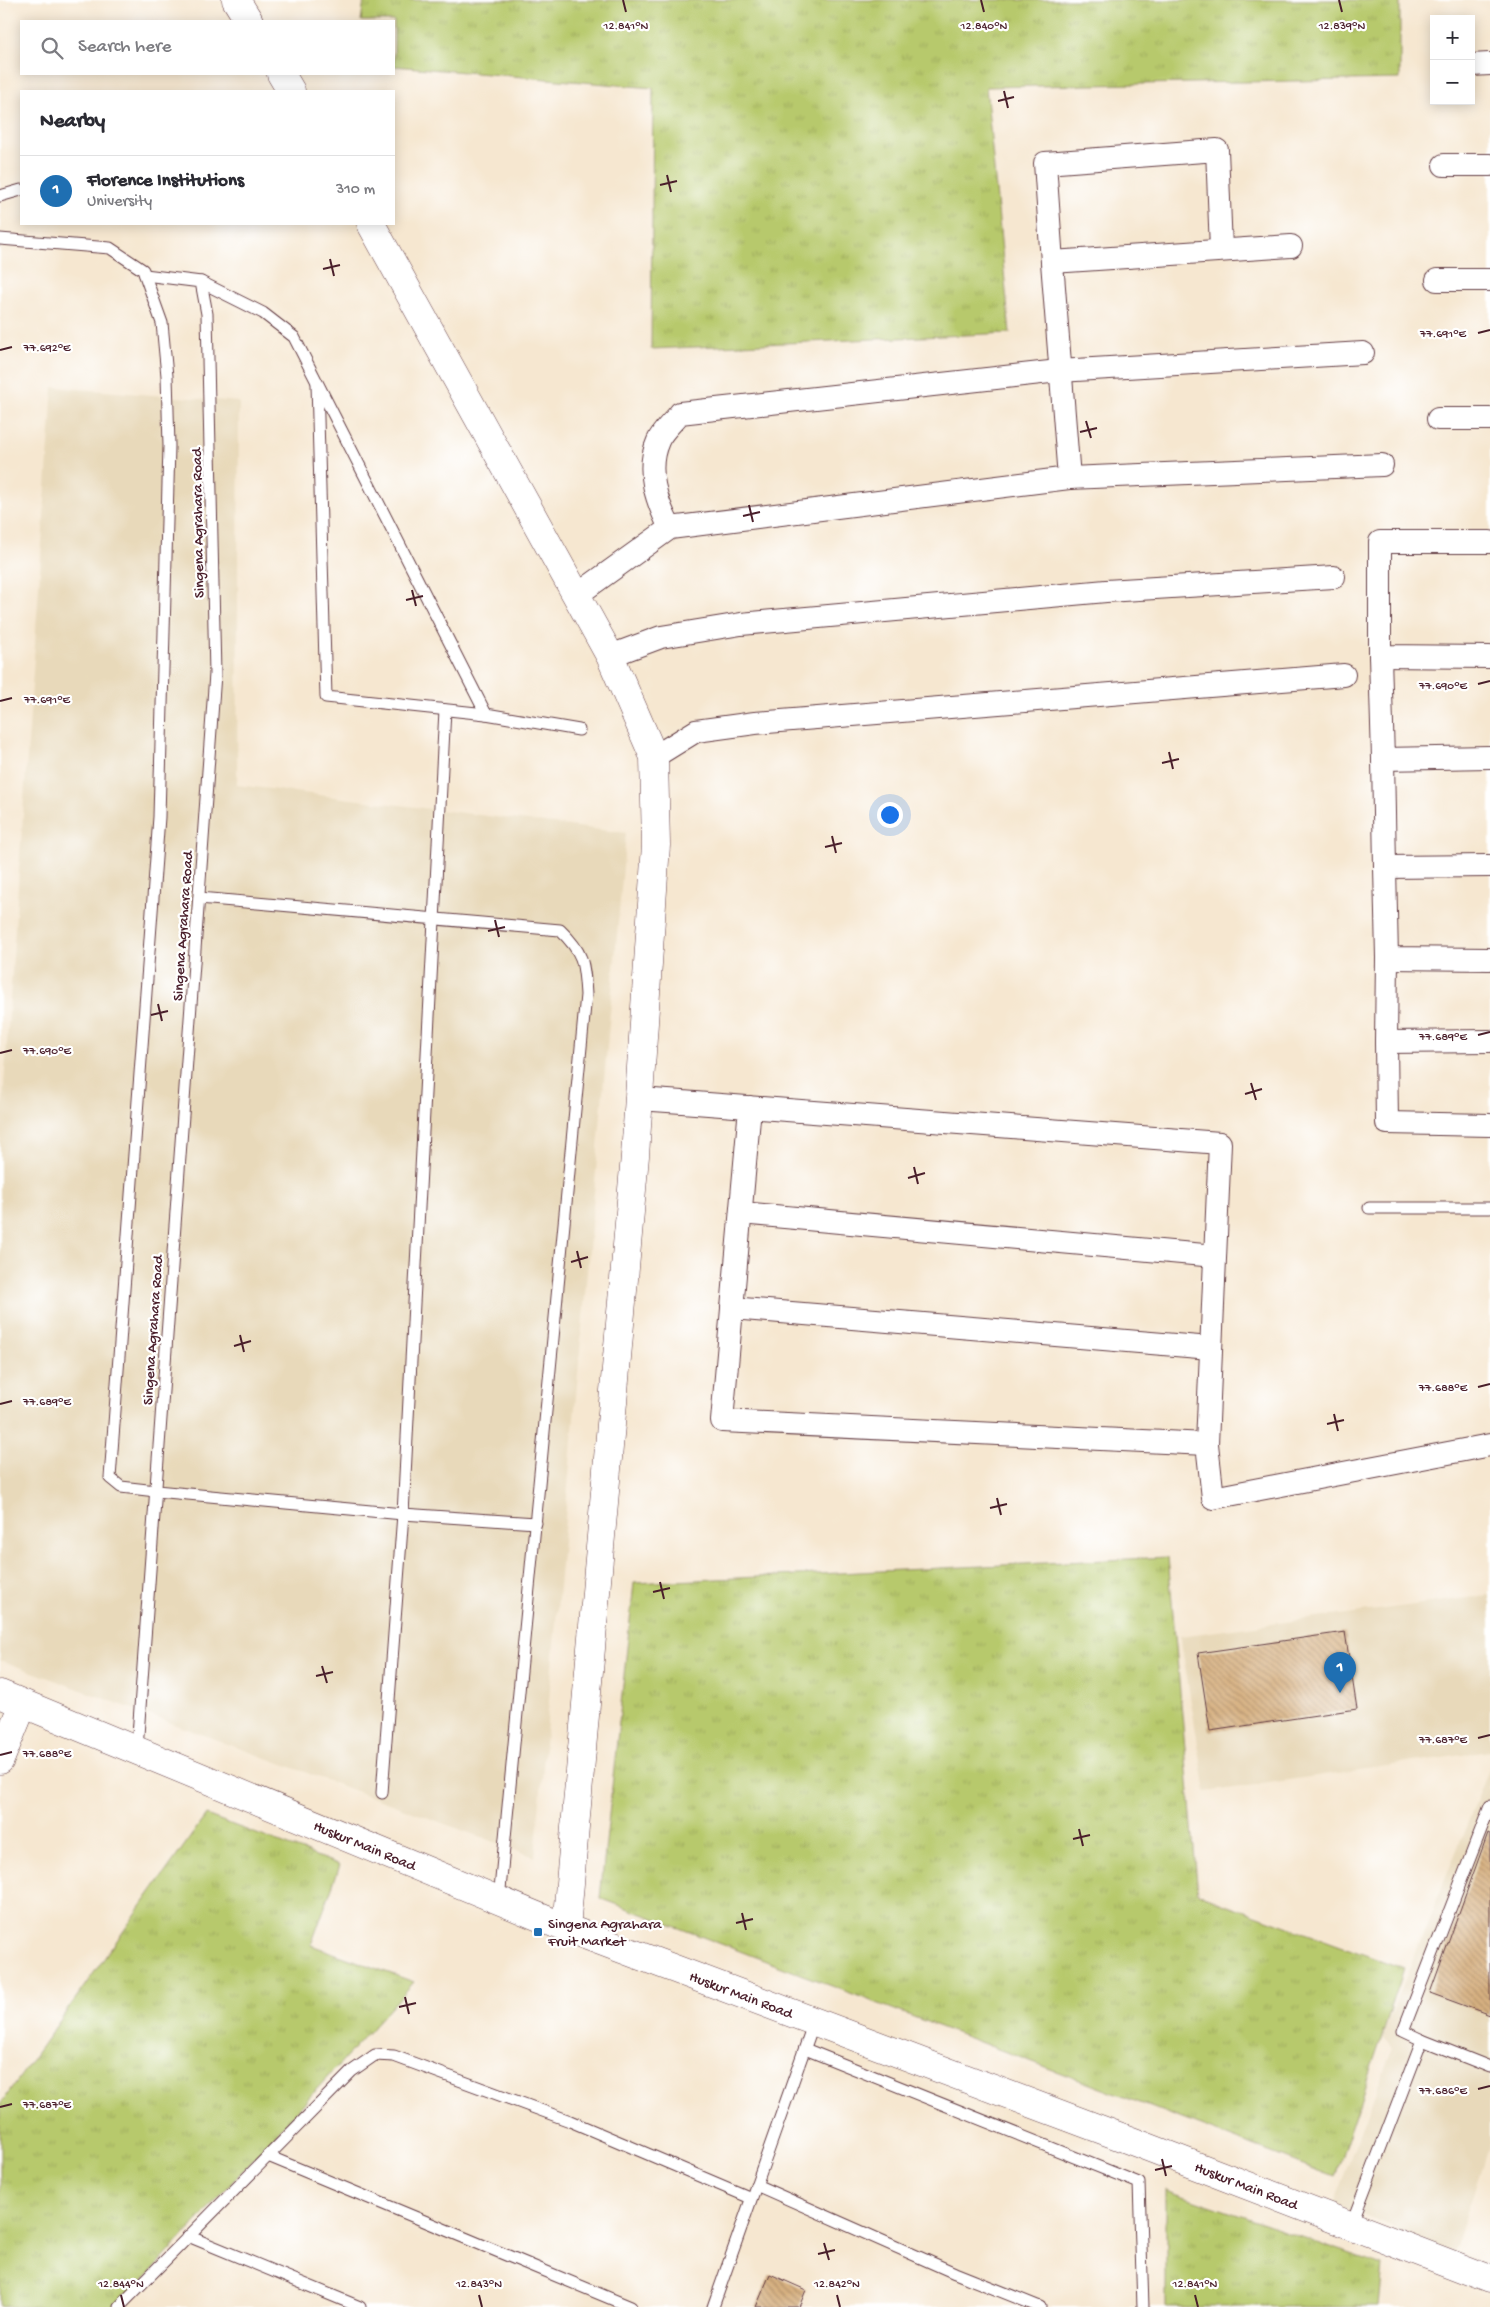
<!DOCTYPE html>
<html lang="en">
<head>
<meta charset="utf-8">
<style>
  body { margin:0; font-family:"Gochi Hand",sans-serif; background:#f7f7f7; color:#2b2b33 }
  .controls { position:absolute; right:15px; top:15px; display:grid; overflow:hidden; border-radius:0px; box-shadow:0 2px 12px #0003 }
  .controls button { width:45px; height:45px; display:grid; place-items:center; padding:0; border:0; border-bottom:1px solid #e1e1e2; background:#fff; color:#2b2b33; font:25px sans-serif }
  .you { position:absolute; left:889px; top:814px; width:18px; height:18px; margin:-12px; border:4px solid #fff; border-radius:50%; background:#1a73e8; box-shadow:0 0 0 8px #1a73e833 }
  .badge { display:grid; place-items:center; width:32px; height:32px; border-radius:50%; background:#1f6fb2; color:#fff; font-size:16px; font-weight:700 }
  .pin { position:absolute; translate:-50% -41px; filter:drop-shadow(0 1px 2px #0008) }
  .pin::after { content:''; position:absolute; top:26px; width:18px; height:15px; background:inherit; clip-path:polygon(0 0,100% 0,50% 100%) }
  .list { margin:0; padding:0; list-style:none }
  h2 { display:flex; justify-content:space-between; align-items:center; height:65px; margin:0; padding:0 20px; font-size:21px }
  h2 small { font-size:16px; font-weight:400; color:#7c7c81 }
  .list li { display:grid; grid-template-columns:32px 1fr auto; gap:15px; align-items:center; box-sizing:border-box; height:70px; padding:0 20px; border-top:1px solid #e1e1e2 }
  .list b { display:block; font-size:19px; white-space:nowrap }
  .list p { margin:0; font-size:16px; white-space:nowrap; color:#7c7c81 }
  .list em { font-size:16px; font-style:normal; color:#7c7c81 }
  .icon { flex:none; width:28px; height:28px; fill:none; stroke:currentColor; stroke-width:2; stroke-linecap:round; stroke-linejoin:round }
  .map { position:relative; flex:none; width:1490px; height:2307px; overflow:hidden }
  .search { position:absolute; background:#fff; box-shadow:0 2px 12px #0003; left:20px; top:20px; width:375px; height:55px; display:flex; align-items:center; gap:12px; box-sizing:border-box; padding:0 18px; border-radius:0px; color:#7c7c81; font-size:19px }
  .panel { position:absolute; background:#fff; box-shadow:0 2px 12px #0003; left:20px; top:90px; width:375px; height:135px; border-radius:0px }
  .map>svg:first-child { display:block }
</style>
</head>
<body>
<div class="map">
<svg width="1490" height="2307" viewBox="0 0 1490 2307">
  <defs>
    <pattern id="grass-tufts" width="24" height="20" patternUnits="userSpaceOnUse" patternTransform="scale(1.25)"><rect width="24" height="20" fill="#b7c96c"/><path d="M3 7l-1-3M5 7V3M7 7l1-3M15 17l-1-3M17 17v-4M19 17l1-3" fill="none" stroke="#9fac5e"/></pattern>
    <pattern id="building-back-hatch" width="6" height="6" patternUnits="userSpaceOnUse" patternTransform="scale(1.25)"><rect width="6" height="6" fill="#d7b181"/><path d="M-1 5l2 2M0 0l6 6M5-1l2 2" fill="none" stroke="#b08f6a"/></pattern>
  </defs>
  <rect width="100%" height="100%" fill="#fff"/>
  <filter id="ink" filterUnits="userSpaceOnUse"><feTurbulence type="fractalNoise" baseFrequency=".02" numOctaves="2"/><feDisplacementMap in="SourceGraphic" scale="10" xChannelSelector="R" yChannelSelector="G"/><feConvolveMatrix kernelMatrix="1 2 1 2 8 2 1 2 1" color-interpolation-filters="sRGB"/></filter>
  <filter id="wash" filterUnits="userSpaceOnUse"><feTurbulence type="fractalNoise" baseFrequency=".0096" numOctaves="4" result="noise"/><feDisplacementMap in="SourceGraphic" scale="20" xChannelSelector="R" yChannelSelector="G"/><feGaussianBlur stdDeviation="1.12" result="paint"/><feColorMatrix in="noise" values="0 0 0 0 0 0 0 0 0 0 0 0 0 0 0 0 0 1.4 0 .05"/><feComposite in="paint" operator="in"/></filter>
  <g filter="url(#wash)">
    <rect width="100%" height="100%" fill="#f6e7d0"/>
    <!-- built -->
    <g fill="#e8d9ba">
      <polygon points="53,387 239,402 237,785 626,833 535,1857 0,1660 0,1142"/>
      <polygon points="1490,1595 1490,1751 1206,1792 1180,1636"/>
      <polygon points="1490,1767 1490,2141 1454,2253 1333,2203 1393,2047 1382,2037"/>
    </g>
    <!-- grass -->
    <g fill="url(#grass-tufts)" stroke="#80744c">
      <polygon points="364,0 1400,0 1400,79 986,87 1010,333 651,349 653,88 394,66 394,21 361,21"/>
      <polygon points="1168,1557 1198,1894 1404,1969 1335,2177 600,1898 634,1583"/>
      <polygon points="206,1815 340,1865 311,1945 414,1982 119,2307 0,2307 0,2105"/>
      <polygon points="1166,2190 1383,2265 1379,2307 1166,2307"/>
    </g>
    <g id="blocks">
      <!-- building -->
      <g fill="url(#building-back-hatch)">
        <polygon points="1345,1632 1357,1709 1210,1731 1198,1653"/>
        <polygon points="1488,1833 1490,1834 1490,2015 1430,1993"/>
        <polygon points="770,2274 806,2290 799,2307 756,2307"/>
      </g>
    </g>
  </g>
  <g filter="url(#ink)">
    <use href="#blocks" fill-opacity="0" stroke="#643d44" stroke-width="1"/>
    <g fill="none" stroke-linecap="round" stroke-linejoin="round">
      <!-- lane casing -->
      <g stroke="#643d44" stroke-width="13">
        <g id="lane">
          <polyline points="0,196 21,190"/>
          <polyline points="0,239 110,248 143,270 162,323 167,376 169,446 159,817 110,1478 121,1487 156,1491 403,1514 536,1523"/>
          <polyline points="145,275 201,282 263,313 294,337 486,714 579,730"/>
          <polyline points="317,384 326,697 486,714"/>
          <path d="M199,898L560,930C584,953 584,963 586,995L499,1900"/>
          <polyline points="1369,1208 1490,1208"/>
          <polyline points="137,1749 215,674 207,314 201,282"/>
          <polyline points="382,1793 403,1514 445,710"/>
          <polyline points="1422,2040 1490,2067"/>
          <polyline points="805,2049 1139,2183 1143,2307"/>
          <polyline points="268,2156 631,2307"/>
          <polyline points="756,2185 955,2273 1040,2307"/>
          <polyline points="1351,2225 1422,2040 1403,2031 1490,1806"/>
          <polyline points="188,2236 360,2307"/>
          <polyline points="119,2307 352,2071 375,2055 394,2056 570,2121 751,2198"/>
          <polyline points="713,2307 814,2022"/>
        </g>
      </g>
      <!-- street casing -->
      <g stroke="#643d44" stroke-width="24">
        <g id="street">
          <polyline points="1471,65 1490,64"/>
          <polyline points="1444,165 1490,165"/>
          <polyline points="1052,262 1045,163 1217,150 1221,249"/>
          <polyline points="1437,280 1490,280"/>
          <polyline points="1438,419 1490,419"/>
          <polyline points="1069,478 1052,262 1291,246"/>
          <path d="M670,528C657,502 645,470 658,441C662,431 673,422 680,413L1059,371L1363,353"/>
          <polyline points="1490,542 1380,542 1380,656 1490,657"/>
          <polyline points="577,595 670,528 1069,478 1382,465"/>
          <polyline points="610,656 661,637 741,624 1106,591 1334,577"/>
          <polyline points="1380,656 1383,759 1490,757"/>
          <polyline points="654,757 696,731 755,723 1344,675"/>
          <polyline points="1383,759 1385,867 1490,866"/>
          <polyline points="1385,867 1387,958 1490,959"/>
          <polyline points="1387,958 1386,1042 1490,1041"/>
          <polyline points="1386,1042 1387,1123 1490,1125"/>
          <polyline points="639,1099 682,1102 1220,1143 1207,1444 722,1421 750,1107"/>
          <polyline points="741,1213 1215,1256"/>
          <polyline points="732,1308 1211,1348"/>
          <polyline points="1207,1444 1213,1498 1490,1445"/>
        </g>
      </g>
      <!-- secondary casing -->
      <g stroke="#643d44" stroke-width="29">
        <g id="secondary">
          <polyline points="236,0 249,21"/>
          <polyline points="281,74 291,91"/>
          <polyline points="371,224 610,656 654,757 656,845 635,1156 566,1928"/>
          <path id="s1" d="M0,1694L566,1928L1137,2143L1490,2279"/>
          <polyline points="0,1760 23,1704"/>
        </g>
      </g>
      <!-- lane -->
      <use href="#lane" stroke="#fff" stroke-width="11"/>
      <!-- street -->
      <use href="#street" stroke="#fff" stroke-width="22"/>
      <!-- secondary -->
      <use href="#secondary" stroke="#fff" stroke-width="28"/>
    </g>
  </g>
  <!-- ticks -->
  <path fill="none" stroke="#4a1f2b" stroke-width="2" d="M623,0L626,12M981,0L984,12M1339,0L1342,12M1004,91L1008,108M998,101L1014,97M667,175L671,192M660,185L677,181M330,259L334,276M323,269L340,265M1478,333L1490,330M0,350L12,347M1086,421L1091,438M1080,432L1097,428M749,505L753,522M743,516L760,512M412,590L416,606M406,600L423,596M1478,684L1490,681M0,701L12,698M1169,752L1173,769M1162,763L1179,759M832,836L836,853M825,847L842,843M495,920L499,937M488,931L505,927M158,1004L162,1021M151,1015L168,1011M1478,1035L1490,1032M0,1053L12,1050M1251,1083L1256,1100M1245,1094L1262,1089M914,1167L918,1184M908,1178L925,1173M577,1251L581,1268M571,1262L588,1257M240,1335L244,1352M234,1346L251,1341M1478,1387L1490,1384M0,1404L12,1401M1334,1414L1338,1431M1327,1424L1344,1420M997,1498L1001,1515M990,1508L1007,1504M660,1582L664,1599M653,1592L670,1588M322,1666L327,1683M316,1676L333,1672M1478,1738L1490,1735M0,1755L12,1752M1079,1829L1083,1846M1073,1839L1090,1835M742,1913L746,1930M736,1923L753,1919M405,1997L409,2014M399,2007L416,2003M1478,2089L1490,2086M0,2107L12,2104M1162,2159L1166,2176M1155,2170L1172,2166M824,2243L829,2260M818,2254L835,2250M121,2295L124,2307M479,2295L482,2307M837,2295L840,2307M1195,2295L1198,2307"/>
  <!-- markers -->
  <rect fill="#1f6fb2" stroke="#fff" stroke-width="2" x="533" y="1927" width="10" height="10" rx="2.5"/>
  <g text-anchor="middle" stroke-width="4.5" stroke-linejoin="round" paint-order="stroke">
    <!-- street labels -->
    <g font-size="15" fill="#4a1f2b" stroke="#fff">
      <text transform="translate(197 523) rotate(-91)" y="5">Singena Agrahara Road</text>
      <text transform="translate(182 926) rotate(-86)" y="5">Singena Agrahara Road</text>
      <text transform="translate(152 1330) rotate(-86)" y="5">Singena Agrahara Road</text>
      <text dy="5" stroke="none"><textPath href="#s1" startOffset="395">Huskur Main Road</textPath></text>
      <text dy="5" stroke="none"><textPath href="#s1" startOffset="800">Huskur Main Road</textPath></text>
      <text dy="5" stroke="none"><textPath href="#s1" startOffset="1340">Huskur Main Road</textPath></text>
    </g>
    <!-- poi labels -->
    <g font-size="15" fill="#4a1f2b" stroke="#fff" text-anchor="start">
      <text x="548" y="1928">Singena Agrahara<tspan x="548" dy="17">Fruit Market</tspan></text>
    </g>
  </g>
  <g font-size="12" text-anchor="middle" fill="#4a1f2b" stroke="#fff" stroke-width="4.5" stroke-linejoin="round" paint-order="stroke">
    <text x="984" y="29">12.840°N</text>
    <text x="626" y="29">12.841°N</text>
    <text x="1342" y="29">12.839°N</text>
    <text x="1443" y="337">77.691°E</text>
    <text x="47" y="351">77.692°E</text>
    <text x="1443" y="689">77.690°E</text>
    <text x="47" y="703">77.691°E</text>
    <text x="1443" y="1040">77.689°E</text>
    <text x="47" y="1054">77.690°E</text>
    <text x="1443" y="1391">77.688°E</text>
    <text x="47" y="1405">77.689°E</text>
    <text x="1443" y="1743">77.687°E</text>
    <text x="47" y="1757">77.688°E</text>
    <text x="1443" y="2094">77.686°E</text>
    <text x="47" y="2108">77.687°E</text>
    <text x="121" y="2287">12.844°N</text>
    <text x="479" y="2287">12.843°N</text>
    <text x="837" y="2287">12.842°N</text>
    <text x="1195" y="2287">12.841°N</text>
  </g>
</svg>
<div class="controls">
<button>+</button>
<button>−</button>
</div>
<div class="you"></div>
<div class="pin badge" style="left:1340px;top:1693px">1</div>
<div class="search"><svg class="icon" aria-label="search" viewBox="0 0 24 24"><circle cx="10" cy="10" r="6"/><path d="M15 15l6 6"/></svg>Search here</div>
<section class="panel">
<h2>Nearby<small></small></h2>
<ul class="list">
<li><span class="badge">1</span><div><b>Florence Institutions</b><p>University</p></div><em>310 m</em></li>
</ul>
</section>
</div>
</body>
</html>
